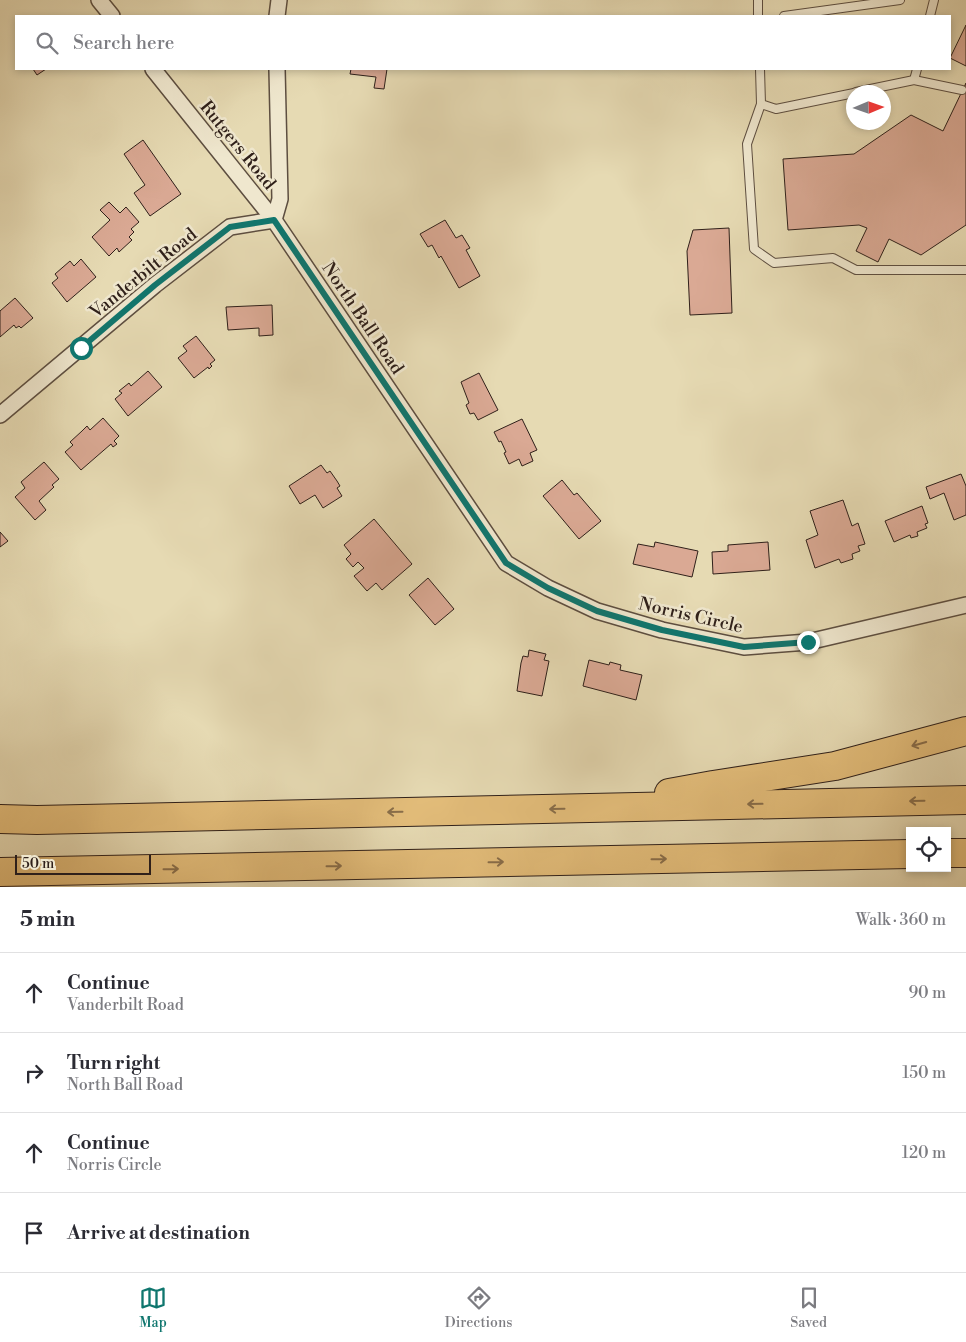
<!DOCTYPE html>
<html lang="en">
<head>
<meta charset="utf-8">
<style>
  body { margin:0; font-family:"Libre Bodoni",serif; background:#f7f7f7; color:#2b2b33 }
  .controls { position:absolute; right:15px; bottom:15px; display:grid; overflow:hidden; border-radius:0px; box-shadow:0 2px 8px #0003 }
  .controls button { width:45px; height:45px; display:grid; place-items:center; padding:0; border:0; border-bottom:1px solid #e1e1e2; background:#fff; color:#2b2b33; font:25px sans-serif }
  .compass { position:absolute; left:846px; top:85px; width:45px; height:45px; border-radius:50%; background:#fff; box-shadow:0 2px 8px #0003; rotate:88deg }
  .scale { position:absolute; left:15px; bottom:12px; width:136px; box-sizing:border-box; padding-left:5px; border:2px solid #2f201a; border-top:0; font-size:14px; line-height:18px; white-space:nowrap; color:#2f201a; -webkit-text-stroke:4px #efe7ce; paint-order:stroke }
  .stop { position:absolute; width:15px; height:15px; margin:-11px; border:4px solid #0f766e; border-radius:50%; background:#fff }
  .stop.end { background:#0f766e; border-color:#fff; box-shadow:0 1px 5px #0008 }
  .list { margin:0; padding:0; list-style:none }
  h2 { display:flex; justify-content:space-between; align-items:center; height:65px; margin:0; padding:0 20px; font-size:21px }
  h2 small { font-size:16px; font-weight:400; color:#7c7c81 }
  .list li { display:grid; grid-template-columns:32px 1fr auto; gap:15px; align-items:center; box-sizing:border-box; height:80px; padding:0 20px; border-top:1px solid #e1e1e2 }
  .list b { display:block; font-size:19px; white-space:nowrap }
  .list p { margin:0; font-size:16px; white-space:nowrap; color:#7c7c81 }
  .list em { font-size:16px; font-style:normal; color:#7c7c81 }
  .icon { flex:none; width:28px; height:28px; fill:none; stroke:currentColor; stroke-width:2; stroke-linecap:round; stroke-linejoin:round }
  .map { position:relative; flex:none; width:966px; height:887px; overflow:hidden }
  .search { position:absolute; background:#fff; box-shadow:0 2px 8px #0003; left:15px; right:15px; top:15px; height:55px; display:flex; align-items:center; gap:12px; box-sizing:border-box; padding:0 18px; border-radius:0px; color:#7c7c81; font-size:19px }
  .sheet { height:385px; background:#fff }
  nav { display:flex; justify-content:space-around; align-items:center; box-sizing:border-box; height:70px; border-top:1px solid #e1e1e2; background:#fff; font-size:14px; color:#7c7c81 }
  nav a { display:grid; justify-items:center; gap:2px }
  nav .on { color:#0f766e }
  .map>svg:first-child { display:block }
</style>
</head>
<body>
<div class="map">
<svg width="966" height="887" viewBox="0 0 966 887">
  <rect width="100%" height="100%" fill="#e6dab3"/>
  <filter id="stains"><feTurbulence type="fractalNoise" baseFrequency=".004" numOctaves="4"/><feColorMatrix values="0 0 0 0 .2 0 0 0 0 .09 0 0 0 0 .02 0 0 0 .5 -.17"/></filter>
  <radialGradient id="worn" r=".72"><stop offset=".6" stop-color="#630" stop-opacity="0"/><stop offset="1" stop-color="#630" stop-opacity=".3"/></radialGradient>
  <!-- building -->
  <g fill="#daa994" stroke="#2f201a">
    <polygon points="966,25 966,66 950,58"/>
    <polygon points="33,69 46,69 37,75"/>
    <polygon points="351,69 387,69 384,89 374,88 376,77 350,74"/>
    <polygon points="966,83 966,225 921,255 889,239 878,262 856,251 867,228 859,225 788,230 783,159 854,154 911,115 943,131"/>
    <polygon points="143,140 181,194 150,216 134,193 145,185 124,154"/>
    <polygon points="109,202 120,213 126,207 139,222 131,229 134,232 129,237 132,240 119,252 117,248 109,256 92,237 110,220 100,210"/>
    <polygon points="445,220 456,238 462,235 470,248 466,250 480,276 459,288 441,256 439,258 432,245 428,247 420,234"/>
    <polygon points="729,228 732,313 690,315 687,251 693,230"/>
    <polygon points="81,259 96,277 67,302 52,283 58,278 55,274 70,261 74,266"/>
    <polygon points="15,298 33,318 21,328 19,326 16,328 14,325 0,337 0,311"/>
    <polygon points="272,305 273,335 259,336 259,328 228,330 226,307"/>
    <polygon points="196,336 215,360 210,364 212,366 209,369 208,367 194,378 178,358 187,351 183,346"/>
    <polygon points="148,371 162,387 128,416 115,399 122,393 119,391 129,383 131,386"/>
    <polygon points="479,373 498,410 478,420 474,413 470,414 466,405 469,403 461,382"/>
    <polygon points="103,418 119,436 114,441 117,444 113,447 111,444 81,470 65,452 73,445 70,442 82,431 87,426 90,430"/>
    <polygon points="522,419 537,450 530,453 533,461 522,466 519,459 509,464 504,453 506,452 501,441 499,442 494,432"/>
    <polygon points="44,462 59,479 52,485 54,487 39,501 46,510 35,520 15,497 25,488 21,482"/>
    <polygon points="321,465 327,473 330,471 337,481 340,486 337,488 342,496 323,508 315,495 300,504 289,486"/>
    <polygon points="961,474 966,486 966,515 954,520 944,493 930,499 926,487"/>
    <polygon points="562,480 574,495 577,493 601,521 579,539 543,496"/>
    <polygon points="843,500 852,526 858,523 865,544 858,546 860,551 852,554 853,559 841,563 839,559 815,568 806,540 818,535 810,511"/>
    <polygon points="922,506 928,523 925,524 927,528 917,532 918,536 911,538 910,535 894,542 885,521"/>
    <polygon points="374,519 412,564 382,590 376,583 367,591 354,576 364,568 358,562 353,567 346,559 351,554 344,545"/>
    <polygon points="0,532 8,541 0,547"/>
    <polygon points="655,542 698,551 692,577 633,564 638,544 654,547"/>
    <polygon points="768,542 770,570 713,574 712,552 728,551 728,545"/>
    <polygon points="428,578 454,609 435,625 409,595"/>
    <polygon points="529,650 546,654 544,660 549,661 542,696 517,691 521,663 523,656 528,657"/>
    <polygon points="589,660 609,665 610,662 621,665 620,670 642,675 636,700 583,686"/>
  </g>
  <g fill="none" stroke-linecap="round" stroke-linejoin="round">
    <!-- service casing -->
    <g stroke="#5d4e40" stroke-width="10">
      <g id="service">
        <polyline points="758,0 758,16"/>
        <polyline points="784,16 900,0"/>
        <polyline points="930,16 934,0"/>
        <polyline points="760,69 761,104 776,109 854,93"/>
        <polyline points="914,80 917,69"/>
        <polyline points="856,92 914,80 962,90"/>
        <polyline points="761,104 747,144 754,249 774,263 833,258 856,270 966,270"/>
      </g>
    </g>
    <!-- minor casing -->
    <g stroke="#5d4e40" stroke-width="18">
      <g id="minor">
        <polyline points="99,0 112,16"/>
        <polyline points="277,16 279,0"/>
        <polyline points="153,69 274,220"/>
        <polyline points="277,69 280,199 274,220 506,563 548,588 597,611 662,630 744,647 808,642 966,605"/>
        <polyline points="0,415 155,285 230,227 274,220"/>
      </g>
    </g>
    <!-- motorway casing -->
    <g stroke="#2f201a" stroke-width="30">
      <g id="motorway">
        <polyline points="669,793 713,785 835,766 966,731"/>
        <polyline points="0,819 37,820 966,800"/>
        <polyline points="947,853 966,853"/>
        <polyline points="0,872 910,854"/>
      </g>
    </g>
    <!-- service -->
    <use href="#service" stroke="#efe7ce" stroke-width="8"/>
    <!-- minor -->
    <use href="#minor" stroke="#efe7ce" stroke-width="15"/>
    <!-- motorway -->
    <use href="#motorway" stroke="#e3bd7a" stroke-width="28"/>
  </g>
  <!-- one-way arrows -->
  <defs><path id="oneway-shaft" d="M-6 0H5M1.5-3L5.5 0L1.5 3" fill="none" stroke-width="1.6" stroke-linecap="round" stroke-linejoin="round" transform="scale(1.25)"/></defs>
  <g stroke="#896e4a">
    <use href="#oneway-shaft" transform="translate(919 744) rotate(164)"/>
    <use href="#oneway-shaft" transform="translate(917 801) rotate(179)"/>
    <use href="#oneway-shaft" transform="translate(755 804) rotate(179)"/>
    <use href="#oneway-shaft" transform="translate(557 809) rotate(179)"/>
    <use href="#oneway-shaft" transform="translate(395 812) rotate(179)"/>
    <use href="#oneway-shaft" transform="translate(659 859) rotate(-1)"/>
    <use href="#oneway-shaft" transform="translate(496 862) rotate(-1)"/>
    <use href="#oneway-shaft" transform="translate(334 866) rotate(-1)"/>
    <use href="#oneway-shaft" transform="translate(171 869) rotate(-1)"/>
  </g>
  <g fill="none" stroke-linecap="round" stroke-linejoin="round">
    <!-- route -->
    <polyline stroke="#0f766e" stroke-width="6" points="81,348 155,285 230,227 274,220 506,563 548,588 597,611 662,630 744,647 808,642"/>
  </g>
  <g text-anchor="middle" stroke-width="5" stroke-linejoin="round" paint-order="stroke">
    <!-- street labels -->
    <g font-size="18" fill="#2f201a" stroke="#efe7ce">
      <text transform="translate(238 145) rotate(51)" y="6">Rutgers Road</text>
      <text transform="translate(143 273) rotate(-39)" y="6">Vanderbilt Road</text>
      <text transform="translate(363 318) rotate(56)" y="6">North Ball Road</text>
      <text transform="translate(691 615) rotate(13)" y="6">Norris Circle</text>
    </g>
  </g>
  <rect width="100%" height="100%" filter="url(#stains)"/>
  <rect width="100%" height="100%" fill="url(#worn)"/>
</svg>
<div class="controls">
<button><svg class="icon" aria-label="locate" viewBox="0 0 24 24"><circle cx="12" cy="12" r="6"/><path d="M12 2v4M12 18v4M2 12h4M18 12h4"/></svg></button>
</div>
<svg class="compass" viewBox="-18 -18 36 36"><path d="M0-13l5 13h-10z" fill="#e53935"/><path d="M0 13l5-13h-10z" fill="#7c7c81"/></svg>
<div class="scale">50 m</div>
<div class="stop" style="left:81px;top:348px"></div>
<div class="stop end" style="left:808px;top:642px"></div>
<div class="search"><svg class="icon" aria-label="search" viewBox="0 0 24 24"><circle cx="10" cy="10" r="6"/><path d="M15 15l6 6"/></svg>Search here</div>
</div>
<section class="sheet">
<h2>5 min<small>Walk · 360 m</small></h2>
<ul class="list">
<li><svg class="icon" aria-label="ahead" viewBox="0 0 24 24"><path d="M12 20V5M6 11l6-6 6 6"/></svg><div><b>Continue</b><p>Vanderbilt Road</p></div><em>90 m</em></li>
<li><svg class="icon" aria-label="right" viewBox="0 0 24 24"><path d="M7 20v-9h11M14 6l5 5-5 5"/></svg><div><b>Turn right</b><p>North Ball Road</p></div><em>150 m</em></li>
<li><svg class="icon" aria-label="ahead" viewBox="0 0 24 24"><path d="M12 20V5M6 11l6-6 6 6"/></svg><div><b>Continue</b><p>Norris Circle</p></div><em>120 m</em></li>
<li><svg class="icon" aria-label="arrive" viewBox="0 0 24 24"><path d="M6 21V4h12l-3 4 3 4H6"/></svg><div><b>Arrive at destination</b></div></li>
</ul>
</section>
<nav>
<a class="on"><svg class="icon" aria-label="map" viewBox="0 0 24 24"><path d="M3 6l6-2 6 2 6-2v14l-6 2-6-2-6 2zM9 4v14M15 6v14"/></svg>Map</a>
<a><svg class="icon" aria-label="directions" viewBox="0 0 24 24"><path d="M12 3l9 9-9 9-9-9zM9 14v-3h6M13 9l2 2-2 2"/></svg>Directions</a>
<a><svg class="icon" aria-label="saved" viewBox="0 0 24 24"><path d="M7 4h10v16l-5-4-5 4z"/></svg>Saved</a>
</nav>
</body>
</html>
